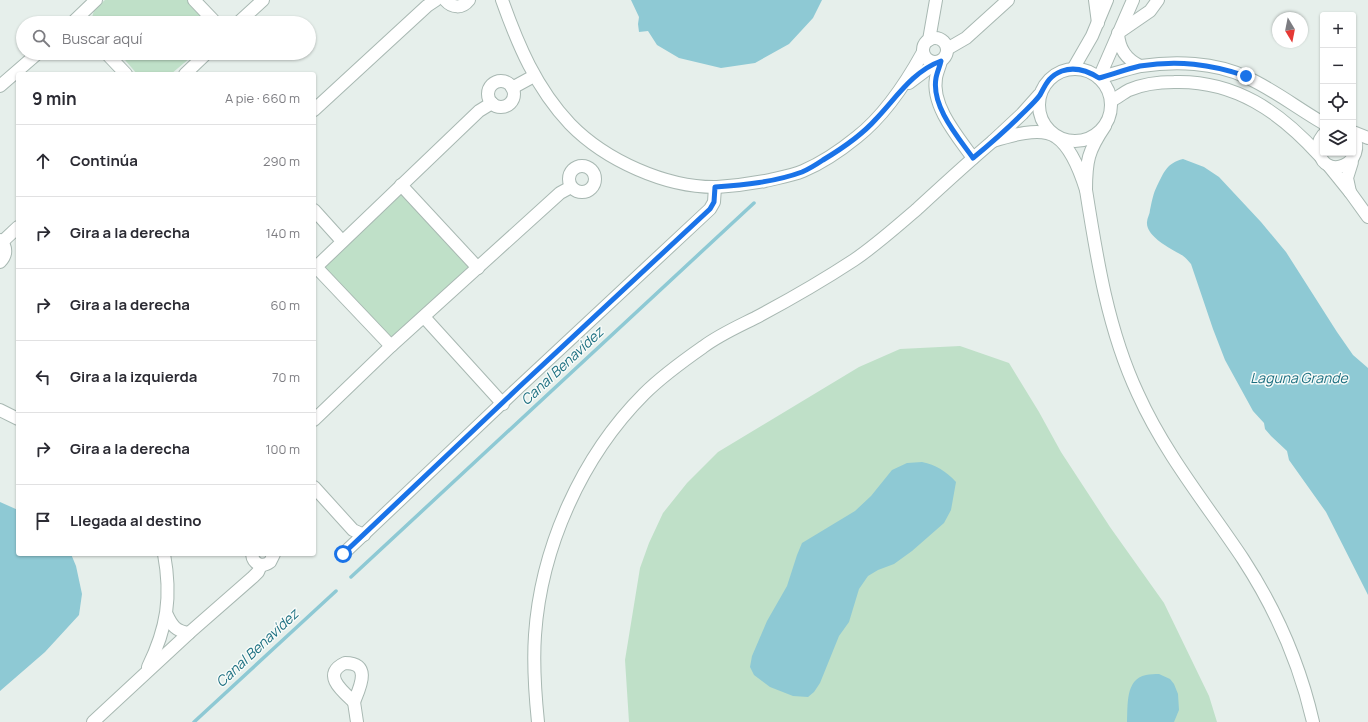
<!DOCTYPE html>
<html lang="es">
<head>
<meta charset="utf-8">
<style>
  body { margin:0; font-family:Manrope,sans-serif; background:#f2f2f3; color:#2b2b33 }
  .controls { position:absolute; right:12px; top:12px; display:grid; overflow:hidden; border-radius:4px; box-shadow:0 1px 3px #0004 }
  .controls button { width:36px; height:36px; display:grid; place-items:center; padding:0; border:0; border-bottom:1px solid #e1e1e2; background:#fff; color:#2b2b33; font:20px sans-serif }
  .compass { position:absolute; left:1272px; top:12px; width:36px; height:36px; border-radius:50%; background:#fff; box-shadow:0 1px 3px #0004; rotate:170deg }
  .stop { position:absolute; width:12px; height:12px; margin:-9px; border:3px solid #1a73e8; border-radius:50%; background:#fff }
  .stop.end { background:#1a73e8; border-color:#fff; box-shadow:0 1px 4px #0008 }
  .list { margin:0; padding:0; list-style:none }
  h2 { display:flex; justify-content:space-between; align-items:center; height:52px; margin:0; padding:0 16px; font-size:17px }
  h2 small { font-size:13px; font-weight:400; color:#7c7c81 }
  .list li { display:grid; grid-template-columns:26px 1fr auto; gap:12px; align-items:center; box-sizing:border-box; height:72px; padding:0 16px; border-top:1px solid #e1e1e2 }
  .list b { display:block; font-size:15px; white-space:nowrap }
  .list em { font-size:13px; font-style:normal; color:#7c7c81 }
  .icon { flex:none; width:22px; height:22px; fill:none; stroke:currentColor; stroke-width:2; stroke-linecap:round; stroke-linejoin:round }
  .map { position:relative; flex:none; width:1368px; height:722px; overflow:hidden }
  .search { position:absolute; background:#fff; box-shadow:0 1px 3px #0004; left:16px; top:16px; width:300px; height:44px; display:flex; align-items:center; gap:10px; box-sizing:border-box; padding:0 14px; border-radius:22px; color:#7c7c81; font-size:15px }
  .panel { position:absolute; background:#fff; box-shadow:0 1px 3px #0004; left:16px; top:72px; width:300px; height:484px; border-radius:4px }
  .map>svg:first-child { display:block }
</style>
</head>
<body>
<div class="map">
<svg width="1368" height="722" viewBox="0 0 1368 722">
  <rect width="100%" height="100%" fill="#e6efeb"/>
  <!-- green -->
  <g fill="#bfe0c8">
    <path d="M105,0H189L210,23H93C90,12 97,7 105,0Z"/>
    <polygon points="119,53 196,53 171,74 137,74"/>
    <polygon points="401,185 478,268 391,346 316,267"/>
    <polygon points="960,346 1009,363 1039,412 1061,452 1110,527 1164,603 1209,696 1217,722 629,722 625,660 640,568 649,543 663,513 687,483 718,452 859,367 900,349"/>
  </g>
  <!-- water -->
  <g fill="#8ec9d4">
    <polygon points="631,0 822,0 813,18 789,44 755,63 721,68 679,58 657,45 648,31 639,32 638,24 639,17"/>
    <path d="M1183,159L1204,167L1219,177L1261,222L1286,252L1337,332L1353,355L1368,368V595L1326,512L1289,460L1287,451L1271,436L1265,429L1264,423L1253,411L1225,360L1213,329L1191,264C1183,254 1181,255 1171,249C1163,244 1146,234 1147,222C1147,218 1150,214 1150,210C1152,201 1153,194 1157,186C1164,172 1167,163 1183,159Z"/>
    <path d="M922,462C936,465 946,471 956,482L951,510L944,523L912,551L894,564L878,570L868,576L859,589L849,622L839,636L820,683L814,692L808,697L793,696L770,687L754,675L750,667L752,656L767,621L787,586L797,555L802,543L855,511L871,496L892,470L907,463Z"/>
    <polygon points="0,502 18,510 18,554 71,554 76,566 82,594 79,615 45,652 0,691"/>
    <path d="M1159,674L1170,679L1174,684L1178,694L1179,710L1174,722H1127C1128,706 1125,679 1146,675C1150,674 1155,674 1159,674Z"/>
  </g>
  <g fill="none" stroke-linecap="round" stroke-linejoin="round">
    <!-- stream -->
    <g stroke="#8ec9d4" stroke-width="3.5">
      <polyline points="351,577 754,203"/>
      <polyline points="194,722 336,591"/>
    </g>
    <!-- street casing -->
    <g stroke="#a8b8b2" stroke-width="14">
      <g id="street">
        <polyline points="194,0 216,23"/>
        <path d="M445,0C452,8 462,9 469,0"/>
        <path d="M502,0C518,45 536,88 570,124C605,160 666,188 717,187C733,186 749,184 765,181C777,178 791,176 803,171C822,163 841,150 857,137C885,115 906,83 923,52"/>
        <polyline points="1095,0 1098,23"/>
        <path d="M1133,0L1099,78C1113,74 1127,69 1141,66C1175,61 1215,62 1246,77C1273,89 1297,108 1323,123"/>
        <polyline points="72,23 96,0"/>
        <polyline points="238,23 263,0"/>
        <circle cx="935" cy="50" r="12"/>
        <polyline points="929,40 936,0"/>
        <polyline points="947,49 966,38 1008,0"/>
        <polyline points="106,53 126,74"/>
        <path d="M941,61C940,66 937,72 936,78C931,106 958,137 973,158"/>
        <path d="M1140,66C1126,59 1119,49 1118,33L1150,11L1158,0"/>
        <circle cx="1075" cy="105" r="36"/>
        <polyline points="1073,69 1092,36 1107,0"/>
        <polyline points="185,74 207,53"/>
        <circle cx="501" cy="94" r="13"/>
        <polyline points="909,83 937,62"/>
        <polyline points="0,86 38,53"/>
        <polyline points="512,88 534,76"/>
        <path d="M1039,95L1022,114L993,141C1009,136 1041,126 1056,137C1071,147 1081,174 1086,190C1086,161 1088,151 1105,126"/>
        <path d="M1111,101C1117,98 1123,93 1129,90C1143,84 1159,82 1174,82C1235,80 1280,112 1319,155"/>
        <polyline points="314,110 427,6 436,0"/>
        <polyline points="1353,132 1368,138"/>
        <path d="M1323,135C1319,140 1317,146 1319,152C1326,182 1368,163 1353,134"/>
        <circle cx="582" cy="179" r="13"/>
        <polyline points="1329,166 1350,192 1347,178 1352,162"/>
        <polyline points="401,185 478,268"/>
        <path d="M1086,190C1097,260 1108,330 1138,394C1165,454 1207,505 1243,559C1275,608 1300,665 1313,722"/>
        <polyline points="1350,192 1368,217"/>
        <polyline points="314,210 342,241"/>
        <path d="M0,240C7,247 7,255 0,262"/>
        <polyline points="2,242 18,227"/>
        <polyline points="316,267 391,346"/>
        <polyline points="314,269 479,111 492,103"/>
        <polyline points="424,317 503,404"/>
        <polyline points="0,410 18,419"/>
        <polyline points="314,420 391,346 560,193 571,187"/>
        <polyline points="314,487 353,530 364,535"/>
        <path d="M252,554C253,564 262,568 270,562L274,554"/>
        <polyline points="343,554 518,388 710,209 714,202 715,187"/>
        <path d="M167,615C172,626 176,631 189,633"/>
        <path d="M345,663C372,663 360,687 354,702C342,691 321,674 345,663Z"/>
        <path d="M148,667C167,628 172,597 164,554"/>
        <polyline points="354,702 357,722"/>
        <polyline points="93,722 189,633 253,577 258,572 261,565"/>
        <path d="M538,722C535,693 533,664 535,635C541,547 582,456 644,394C662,376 683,361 703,347C719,335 737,327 755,318C789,300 822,281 854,260C876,245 896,227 916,210C941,187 967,163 993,141"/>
      </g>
    </g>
    <!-- street -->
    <use href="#street" stroke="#fff" stroke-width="12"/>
  </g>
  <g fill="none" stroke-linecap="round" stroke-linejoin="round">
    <!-- route -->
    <path stroke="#1a73e8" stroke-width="5" d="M343,554L518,388L710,209L714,202L715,187C744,185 775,182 802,172C809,169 817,164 823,160C843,148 861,136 876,119C896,98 913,71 941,61C940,66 937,72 936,78C931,106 958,137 973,158C990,144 1006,130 1021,115C1027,109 1035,102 1040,95C1046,84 1049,76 1062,71C1076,66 1088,71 1099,78C1113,74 1127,69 1140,66C1178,60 1210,64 1246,76"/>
  </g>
  <g text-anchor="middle" stroke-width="3" stroke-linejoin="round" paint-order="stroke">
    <!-- water labels -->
    <g font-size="14" font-style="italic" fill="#1c6f80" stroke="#f7fbf9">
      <text transform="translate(562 366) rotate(-43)" y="5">Canal Benavídez</text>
      <text x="1299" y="383">Laguna Grande</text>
      <text transform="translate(257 648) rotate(-43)" y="5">Canal Benavídez</text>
    </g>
  </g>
</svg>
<div class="controls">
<button>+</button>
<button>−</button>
<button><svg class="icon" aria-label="locate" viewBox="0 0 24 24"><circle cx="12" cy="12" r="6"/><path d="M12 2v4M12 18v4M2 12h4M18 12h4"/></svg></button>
<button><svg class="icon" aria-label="layers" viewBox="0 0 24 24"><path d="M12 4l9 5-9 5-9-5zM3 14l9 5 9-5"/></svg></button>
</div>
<svg class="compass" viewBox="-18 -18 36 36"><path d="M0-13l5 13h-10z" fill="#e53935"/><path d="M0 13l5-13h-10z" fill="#7c7c81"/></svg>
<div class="stop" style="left:343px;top:554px"></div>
<div class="stop end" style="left:1246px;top:76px"></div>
<div class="search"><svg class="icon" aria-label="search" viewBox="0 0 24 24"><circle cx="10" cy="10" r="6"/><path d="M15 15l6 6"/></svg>Buscar aquí</div>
<section class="panel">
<h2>9 min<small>A pie · 660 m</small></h2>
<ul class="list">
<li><svg class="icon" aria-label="ahead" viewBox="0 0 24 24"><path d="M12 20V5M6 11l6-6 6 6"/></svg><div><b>Continúa</b></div><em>290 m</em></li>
<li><svg class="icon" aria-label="right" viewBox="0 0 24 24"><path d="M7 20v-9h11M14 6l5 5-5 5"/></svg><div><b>Gira a la derecha</b></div><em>140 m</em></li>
<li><svg class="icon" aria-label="right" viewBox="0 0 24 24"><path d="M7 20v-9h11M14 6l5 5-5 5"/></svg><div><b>Gira a la derecha</b></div><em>60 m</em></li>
<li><svg class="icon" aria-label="left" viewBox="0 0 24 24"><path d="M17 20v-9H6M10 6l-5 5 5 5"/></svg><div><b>Gira a la izquierda</b></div><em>70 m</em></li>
<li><svg class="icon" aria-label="right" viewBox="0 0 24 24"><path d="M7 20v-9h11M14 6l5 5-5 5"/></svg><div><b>Gira a la derecha</b></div><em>100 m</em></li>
<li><svg class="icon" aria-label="arrive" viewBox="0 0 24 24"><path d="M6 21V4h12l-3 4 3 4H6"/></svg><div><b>Llegada al destino</b></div></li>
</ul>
</section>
</div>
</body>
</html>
